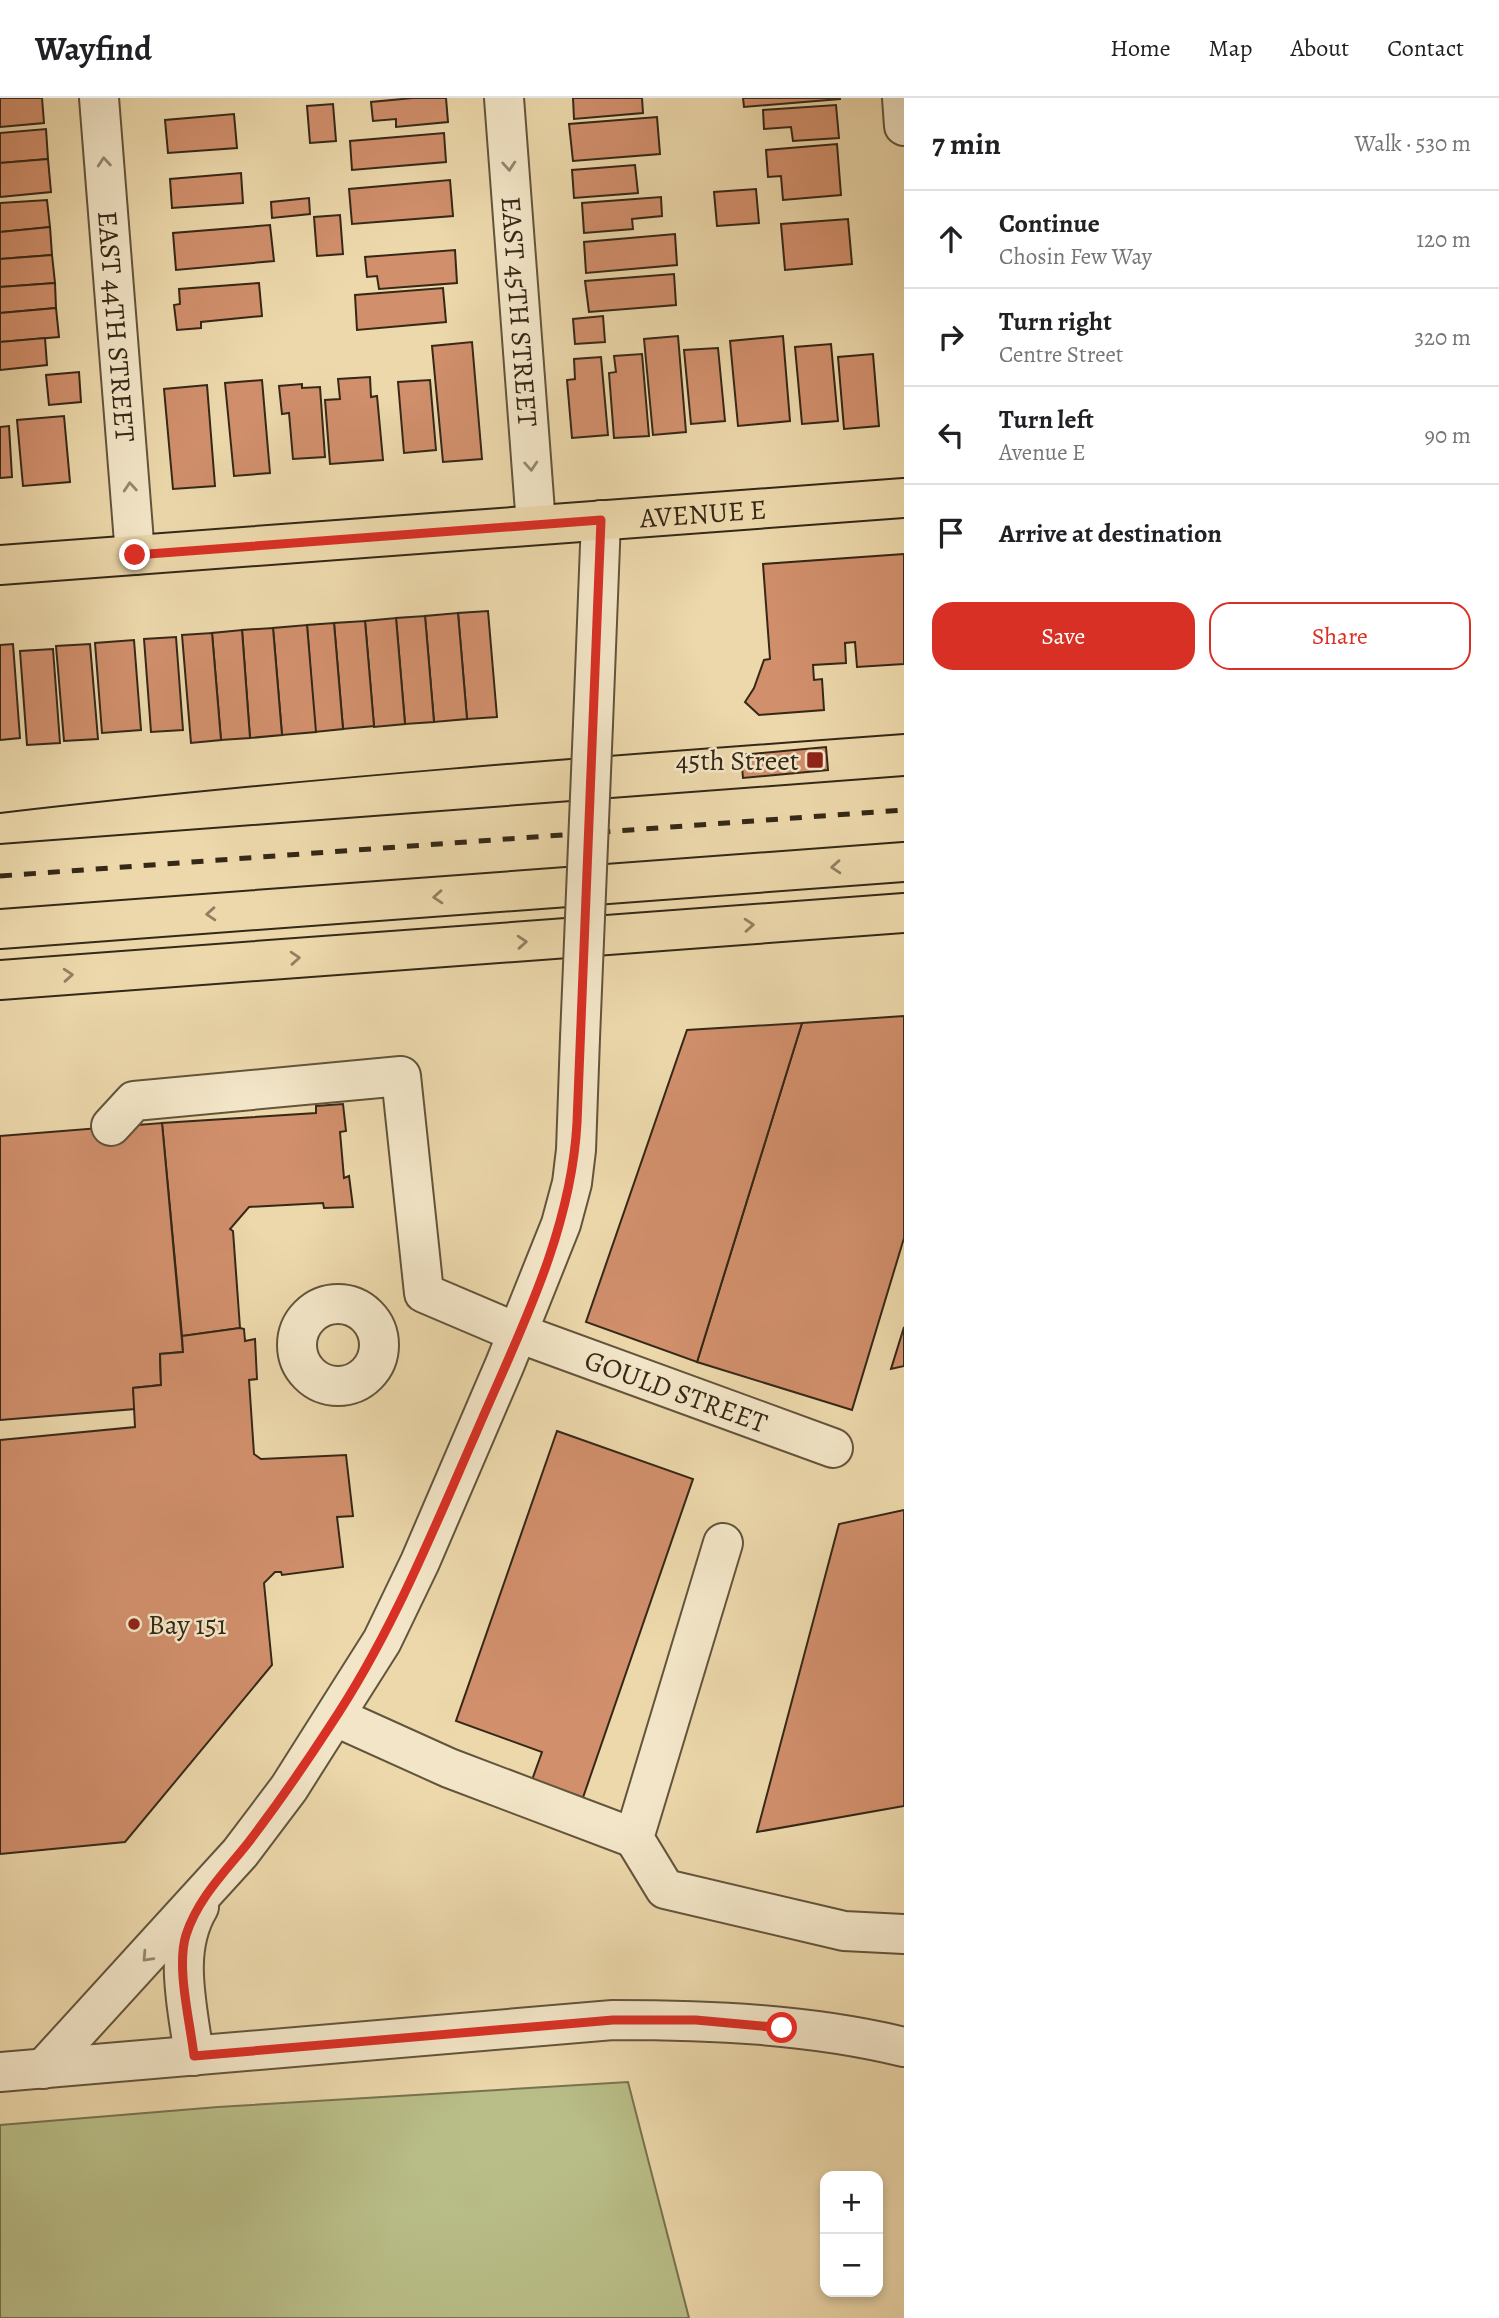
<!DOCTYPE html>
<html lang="en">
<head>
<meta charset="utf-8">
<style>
  body { margin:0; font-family:Alegreya,serif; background:#f2f2f2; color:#202124 }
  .controls { position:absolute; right:21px; bottom:21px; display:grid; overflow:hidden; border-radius:14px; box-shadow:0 4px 10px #0003 }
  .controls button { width:63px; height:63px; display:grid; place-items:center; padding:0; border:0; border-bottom:2px solid #e0e0e0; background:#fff; color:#202124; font:35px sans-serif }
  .stop { position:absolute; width:21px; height:21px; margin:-16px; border:5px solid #d93025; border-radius:50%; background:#fff }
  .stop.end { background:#d93025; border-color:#fff; box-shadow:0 2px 7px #0008 }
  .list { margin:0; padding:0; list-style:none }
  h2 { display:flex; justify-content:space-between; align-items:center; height:91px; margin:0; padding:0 28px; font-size:30px }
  h2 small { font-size:23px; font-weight:400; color:#757577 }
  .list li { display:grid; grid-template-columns:46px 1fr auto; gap:21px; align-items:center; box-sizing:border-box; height:98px; padding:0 28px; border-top:2px solid #e0e0e0 }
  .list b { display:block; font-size:26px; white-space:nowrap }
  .list p { margin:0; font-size:23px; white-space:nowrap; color:#757577 }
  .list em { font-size:23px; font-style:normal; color:#757577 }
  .actions { display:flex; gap:14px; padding:21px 28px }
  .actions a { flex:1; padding:16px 0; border:2px solid #d93025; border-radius:21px; text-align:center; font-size:24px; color:#d93025 }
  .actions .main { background:#d93025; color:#fff }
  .icon { flex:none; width:38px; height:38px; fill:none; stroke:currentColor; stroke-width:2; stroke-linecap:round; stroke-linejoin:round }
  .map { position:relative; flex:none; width:904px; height:2220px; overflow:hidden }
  header { display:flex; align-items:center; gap:42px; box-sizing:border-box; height:98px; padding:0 35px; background:#fff; border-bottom:2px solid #e0e0e0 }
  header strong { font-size:33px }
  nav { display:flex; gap:38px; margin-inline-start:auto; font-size:24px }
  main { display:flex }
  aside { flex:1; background:#fff }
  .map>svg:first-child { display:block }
</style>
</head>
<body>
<header>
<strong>Wayfind</strong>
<nav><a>Home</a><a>Map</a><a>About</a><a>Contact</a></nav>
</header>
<main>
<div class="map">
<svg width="904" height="2220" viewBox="0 0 904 2220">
  <rect width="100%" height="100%" fill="#ecd8ab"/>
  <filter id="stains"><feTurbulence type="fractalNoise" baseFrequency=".00286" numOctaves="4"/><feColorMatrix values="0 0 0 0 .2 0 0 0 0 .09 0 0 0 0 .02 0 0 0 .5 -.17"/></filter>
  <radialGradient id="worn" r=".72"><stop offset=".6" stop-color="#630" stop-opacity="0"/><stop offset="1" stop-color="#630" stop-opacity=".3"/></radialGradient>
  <!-- green -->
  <polygon fill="#b9be88" stroke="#777350" stroke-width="2" points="628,1984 689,2220 0,2220 0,2027 218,2009"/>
  <!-- building -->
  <g fill="#d18f6c" stroke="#352817" stroke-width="2">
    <polygon points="0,0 42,0 44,25 0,29"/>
    <polygon points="413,0 446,0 448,24 396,29 396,21 373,23 371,4"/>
    <polygon points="573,0 642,0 643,15 574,21"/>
    <polygon points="743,0 840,0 840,1 744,9"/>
    <polygon points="333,6 336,43 310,45 307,8"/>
    <polygon points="836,7 839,40 793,43 791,29 764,31 763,12"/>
    <polygon points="234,16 237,50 168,55 165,22"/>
    <polygon points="657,19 660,56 573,63 569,26"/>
    <polygon points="46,31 48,61 0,65 0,35"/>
    <polygon points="444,35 446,64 352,72 350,43"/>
    <polygon points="837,46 841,97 783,102 781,78 768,79 766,52"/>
    <polygon points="48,61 51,94 0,99 0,65"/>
    <polygon points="635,67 638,95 574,100 572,72"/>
    <polygon points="241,75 243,105 172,110 170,81"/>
    <polygon points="450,82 453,118 352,126 349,91"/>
    <polygon points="756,91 759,125 717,128 714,94"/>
    <polygon points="661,99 662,118 632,121 633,131 584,135 582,105"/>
    <polygon points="309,100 310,116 272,120 271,104"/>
    <polygon points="47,102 50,129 0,134 0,105"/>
    <polygon points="340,117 343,156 317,158 314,119"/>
    <polygon points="848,121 852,166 785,172 781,126"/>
    <polygon points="270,127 274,163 176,172 173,135"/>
    <polygon points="50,129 52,157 0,161 0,134"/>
    <polygon points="675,136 677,167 586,175 584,144"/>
    <polygon points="455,152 457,185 379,191 377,178 367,179 365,159"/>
    <polygon points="52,157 55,185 0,189 0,161"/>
    <polygon points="674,176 676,207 589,214 585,183"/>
    <polygon points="55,185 56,210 0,215 0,189"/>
    <polygon points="259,185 262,218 201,224 201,230 177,232 174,207 180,206 179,191"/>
    <polygon points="443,190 446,224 357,232 355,197"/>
    <polygon points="56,210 59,239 0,244 0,215"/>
    <polygon points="603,218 605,244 575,246 573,221"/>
    <polygon points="678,238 686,334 653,337 644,241"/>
    <polygon points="783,238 790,323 738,328 730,243"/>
    <polygon points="45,240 47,267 0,272 0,244"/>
    <polygon points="472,244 482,361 443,364 432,248"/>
    <polygon points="831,246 838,323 802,326 795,249"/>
    <polygon points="718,250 725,323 691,326 684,252"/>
    <polygon points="642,256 649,338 614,340 609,275 616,274 614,258"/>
    <polygon points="873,256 879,328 844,331 838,259"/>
    <polygon points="601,259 608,337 572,340 567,282 575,281 574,261"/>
    <polygon points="79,274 81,304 49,307 46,277"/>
    <polygon points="370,279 371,299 377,298 383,362 330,366 325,302 340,301 338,281"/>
    <polygon points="262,282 270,375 234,378 225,285"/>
    <polygon points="430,282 436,352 404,355 398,284"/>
    <polygon points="302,286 302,290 320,289 325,359 293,361 289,315 282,316 279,288"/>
    <polygon points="207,287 215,388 173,391 164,291"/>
    <polygon points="64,318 70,384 23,388 17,322"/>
    <polygon points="9,328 12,379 0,380 0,329"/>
    <polygon points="904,456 904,566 857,569 855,544 845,545 846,565 813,567 814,582 822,581 824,612 759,617 745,604 754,590 764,562 770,561 763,466"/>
    <polygon points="488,513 497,619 467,621 458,515"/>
    <polygon points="458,515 467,621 434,624 425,518"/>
    <polygon points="425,518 434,624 405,626 396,520"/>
    <polygon points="396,520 405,626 374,629 365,523"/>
    <polygon points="365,523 374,628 343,631 334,525"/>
    <polygon points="334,525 343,631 315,634 307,527"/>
    <polygon points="307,527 316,634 282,637 273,530"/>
    <polygon points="273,530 282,637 250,640 242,532"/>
    <polygon points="242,532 250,640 221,642 212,535"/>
    <polygon points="212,535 221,642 191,645 182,537"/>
    <polygon points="176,539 183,632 151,634 144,541"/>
    <polygon points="134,542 141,632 102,635 95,545"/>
    <polygon points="13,546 20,640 0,642 0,547"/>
    <polygon points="90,546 98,641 64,643 56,548"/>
    <polygon points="53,551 60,645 27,647 20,553"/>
    <polygon points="826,649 828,672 743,680 741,657"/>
    <polygon points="904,918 904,1140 852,1312 697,1264 802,925"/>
    <polygon points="802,925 697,1264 586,1224 687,932"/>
    <polygon points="343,1006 346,1033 340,1034 344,1080 349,1078 353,1109 324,1110 323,1105 249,1109 230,1131 233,1133 240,1230 182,1238 162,1025 316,1015 316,1008"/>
    <polygon points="162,1025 183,1254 160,1256 161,1287 133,1290 135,1311 0,1322 0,1038"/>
    <polygon points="904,1229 904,1268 891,1271"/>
    <polygon points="240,1230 244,1231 245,1243 255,1241 257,1281 249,1282 254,1356 261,1361 346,1357 353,1418 337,1419 343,1469 282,1477 281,1474 275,1474 264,1485 272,1567 125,1744 0,1756 0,1342 135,1329 133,1290 161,1287 160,1256 183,1254 182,1238"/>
    <polygon points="557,1333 693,1381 578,1714 527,1696 542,1654 456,1623"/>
    <polygon points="904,1412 904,1708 757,1734 839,1426"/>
  </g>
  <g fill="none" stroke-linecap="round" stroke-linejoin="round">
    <!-- minor casing -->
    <g stroke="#63543c" stroke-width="42">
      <g id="minor">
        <path id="s1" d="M99,0L135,457"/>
        <path id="s2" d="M504,0L536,427"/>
        <polyline points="902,0 904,28"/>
        <polyline points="593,626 601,422"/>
        <path id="s3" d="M111,1028L134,1003L401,978L424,1195L518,1235L833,1350"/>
        <circle cx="338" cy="1247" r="41"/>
        <polyline points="723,1445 634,1740 665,1791 844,1833 904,1836"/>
        <polyline points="336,1619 449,1670 634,1740"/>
        <path d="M194,1958C188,1909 172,1854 199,1809"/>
        <polyline points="43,1971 240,1755 289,1690 382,1543 420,1464 505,1266 561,1126 572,1085 576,1052 580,940"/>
        <path d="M0,1974L613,1922C710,1922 810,1926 904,1949"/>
      </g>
    </g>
    <!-- major casing -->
    <g stroke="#352817" stroke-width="42">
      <g id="major">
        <path id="s4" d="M0,467L904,400"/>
      </g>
    </g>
    <!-- highway casing -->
    <g stroke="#352817" stroke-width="42">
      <g id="highway">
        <polyline points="0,831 904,764"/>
        <polyline points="0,882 904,815"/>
      </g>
    </g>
    <!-- minor -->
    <use href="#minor" stroke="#f3e6c8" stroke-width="38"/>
    <!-- major -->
    <use href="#major" stroke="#ecd8ab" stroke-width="38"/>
    <!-- highway -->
    <use href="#highway" stroke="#ecd8ab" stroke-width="38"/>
    <!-- tram -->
    <g stroke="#352817" stroke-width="2">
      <path d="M0,715C301,680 602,658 904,636"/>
      <polyline points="0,746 904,678"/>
    </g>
    <!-- rail -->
    <polyline stroke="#352817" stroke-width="5" stroke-dasharray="12 12" stroke-linecap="butt" points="0,778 904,712"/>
    <!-- minor-bridge casing -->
    <g stroke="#63543c" stroke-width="42" stroke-linecap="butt">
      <polyline id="minor-bridge" points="580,940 593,626"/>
    </g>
    <!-- minor-bridge -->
    <use href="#minor-bridge" stroke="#f3e6c8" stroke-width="38"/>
  </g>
  <!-- one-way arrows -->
  <defs><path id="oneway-chevron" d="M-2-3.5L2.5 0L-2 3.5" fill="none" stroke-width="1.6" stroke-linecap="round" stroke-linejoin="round" transform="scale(1.75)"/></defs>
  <g stroke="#948770">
    <use href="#oneway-chevron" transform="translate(104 64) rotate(-95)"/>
    <use href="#oneway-chevron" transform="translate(509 68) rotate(86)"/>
    <use href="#oneway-chevron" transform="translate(531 368) rotate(86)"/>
    <use href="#oneway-chevron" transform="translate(130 389) rotate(-95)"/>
    <use href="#oneway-chevron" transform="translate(147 1859) rotate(133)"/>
  </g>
  <g stroke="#908061">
    <use href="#oneway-chevron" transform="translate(836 769) rotate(176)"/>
    <use href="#oneway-chevron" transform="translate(438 799) rotate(176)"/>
    <use href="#oneway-chevron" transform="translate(211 816) rotate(176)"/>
    <use href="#oneway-chevron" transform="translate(749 827) rotate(-4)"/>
    <use href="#oneway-chevron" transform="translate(522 844) rotate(-4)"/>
    <use href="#oneway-chevron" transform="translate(295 860) rotate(-4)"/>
    <use href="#oneway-chevron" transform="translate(68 877) rotate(-4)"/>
  </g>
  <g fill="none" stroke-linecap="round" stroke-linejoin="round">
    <!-- route -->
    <path stroke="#d93025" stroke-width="9" d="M135,457L601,422L577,1025C571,1135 519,1235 476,1335C432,1435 391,1537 330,1628C304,1668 277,1707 248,1745C225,1774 198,1800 186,1837C176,1869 190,1923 194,1958L613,1922H696L782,1930"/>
  </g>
  <!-- markers -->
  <g fill="#8f2418" stroke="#f3e6c8" stroke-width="2.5">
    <rect x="806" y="653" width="18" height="18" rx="3.5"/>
    <circle cx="134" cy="1526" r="7"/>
  </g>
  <g text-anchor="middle" stroke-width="5" stroke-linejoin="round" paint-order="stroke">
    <!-- street labels -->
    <g font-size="28" fill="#352817" stroke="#f3e6c8">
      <text dy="10" stroke="none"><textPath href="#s2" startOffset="214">EAST 45TH STREET</textPath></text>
      <text dy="10" stroke="none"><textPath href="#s1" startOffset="229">EAST 44TH STREET</textPath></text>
      <text dy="10" stroke="none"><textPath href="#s4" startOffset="705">AVENUE E</textPath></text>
      <text dy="10" stroke="none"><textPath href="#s3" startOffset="791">GOULD STREET</textPath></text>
    </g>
    <!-- poi labels -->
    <g font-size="28" fill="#352817" stroke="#f3e6c8" text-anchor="end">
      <text x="799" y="672">45th Street</text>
      <text x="148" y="1536" text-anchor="start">Bay 151</text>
    </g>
  </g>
  <rect width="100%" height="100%" filter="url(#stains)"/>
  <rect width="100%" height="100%" fill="url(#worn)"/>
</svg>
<div class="controls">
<button>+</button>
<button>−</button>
</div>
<div class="stop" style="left:782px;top:1930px"></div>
<div class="stop end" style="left:135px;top:457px"></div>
</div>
<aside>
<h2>7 min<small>Walk · 530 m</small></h2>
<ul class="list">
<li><svg class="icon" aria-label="ahead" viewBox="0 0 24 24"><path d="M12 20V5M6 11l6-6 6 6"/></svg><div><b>Continue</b><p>Chosin Few Way</p></div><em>120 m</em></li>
<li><svg class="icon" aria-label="right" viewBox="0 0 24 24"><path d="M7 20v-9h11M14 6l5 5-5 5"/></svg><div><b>Turn right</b><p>Centre Street</p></div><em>320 m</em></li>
<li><svg class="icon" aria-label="left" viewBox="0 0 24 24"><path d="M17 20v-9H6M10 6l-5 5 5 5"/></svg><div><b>Turn left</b><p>Avenue E</p></div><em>90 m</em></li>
<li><svg class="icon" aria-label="arrive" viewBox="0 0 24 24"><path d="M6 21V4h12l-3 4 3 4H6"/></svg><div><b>Arrive at destination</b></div></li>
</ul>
<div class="actions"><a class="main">Save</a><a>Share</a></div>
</aside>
</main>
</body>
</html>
